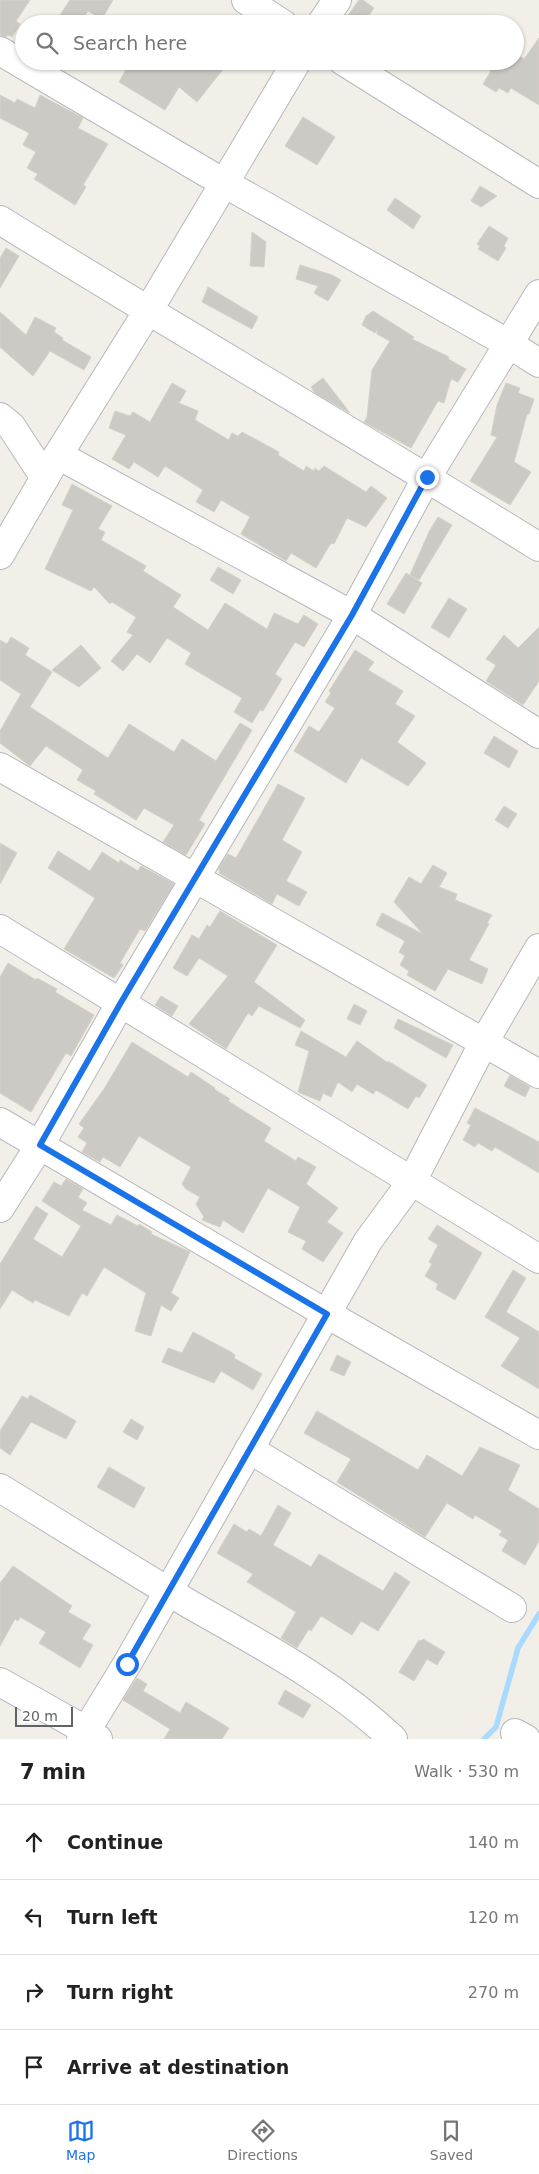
<!DOCTYPE html>
<html lang="en">
<head>
<meta charset="utf-8">
<style>
  body { margin:0; font-family:"DejaVu Sans",sans-serif; background:#f2f2f2; color:#222 }
  .scale { position:absolute; left:15px; bottom:12px; width:58px; box-sizing:border-box; padding-left:5px; border:2px solid #5f6368; border-top:0; font-size:14px; line-height:18px; white-space:nowrap; color:#5f6368; -webkit-text-stroke:4px #fff; paint-order:stroke }
  .stop { position:absolute; width:15px; height:15px; margin:-11px; border:4px solid #1a73e8; border-radius:50%; background:#fff }
  .stop.end { background:#1a73e8; border-color:#fff; box-shadow:0 1px 5px #0008 }
  .list { margin:0; padding:0; list-style:none }
  h2 { display:flex; justify-content:space-between; align-items:center; height:65px; margin:0; padding:0 20px; font-size:21px }
  h2 small { font-size:16px; font-weight:400; color:#767676 }
  .list li { display:grid; grid-template-columns:32px 1fr auto; gap:15px; align-items:center; box-sizing:border-box; height:75px; padding:0 20px; border-top:1px solid #e0e0e0 }
  .list b { display:block; font-size:19px; white-space:nowrap }
  .list em { font-size:16px; font-style:normal; color:#767676 }
  .icon { flex:none; width:28px; height:28px; fill:none; stroke:currentColor; stroke-width:2; stroke-linecap:round; stroke-linejoin:round }
  .map { position:relative; flex:none; width:539px; height:1739px; overflow:hidden }
  .search { position:absolute; background:#fff; box-shadow:0 1px 4px #0004; left:15px; right:15px; top:15px; height:55px; display:flex; align-items:center; gap:12px; box-sizing:border-box; padding:0 18px; border-radius:28px; color:#767676; font-size:19px }
  .sheet { height:365px; background:#fff }
  nav { display:flex; justify-content:space-around; align-items:center; box-sizing:border-box; height:70px; border-top:1px solid #e0e0e0; background:#fff; font-size:14px; color:#767676 }
  nav a { display:grid; justify-items:center; gap:2px }
  nav .on { color:#1a73e8 }
  .map>svg:first-child { display:block }
</style>
</head>
<body>
<div class="map">
<svg width="539" height="1739" viewBox="0 0 539 1739">
  <rect width="100%" height="100%" fill="#f1efe8"/>
  <g fill="none" stroke-linecap="round" stroke-linejoin="round">
    <!-- stream -->
    <polyline stroke="#aadaff" stroke-width="5.5" points="484,1739 496,1727 518,1648 539,1614"/>
  </g>
  <!-- building -->
  <g fill="#cccac5" stroke="#d6d1c6">
    <polygon points="0,0 30,0 16,21 20,24 12,37 8,35 6,37 0,35"/>
    <polygon points="70,0 113,0 102,19 88,11 80,24 74,24 60,15"/>
    <polygon points="359,0 363,0 374,8 363,24 342,24"/>
    <polygon points="539,38 539,105 511,88 508,93 499,88 496,92 483,84 491,71 475,61 517,61 520,57 524,59"/>
    <polygon points="131,61 214,61 224,68 197,102 179,87 165,110 119,82"/>
    <polygon points="0,95 15,103 17,99 35,108 40,95 83,118 78,128 108,144 83,185 86,187 75,205 34,179 38,174 27,168 36,152 23,145 29,133 0,118"/>
    <polygon points="303,117 335,137 317,165 285,146"/>
    <polygon points="480,186 497,196 481,207 471,201"/>
    <polygon points="395,198 421,216 413,229 387,210"/>
    <polygon points="489,226 508,238 504,246 506,248 498,261 478,249 480,246 477,244"/>
    <polygon points="252,232 266,242 264,267 250,266"/>
    <polygon points="6,248 19,256 0,288 0,258"/>
    <polygon points="300,265 332,275 341,280 328,301 314,293 318,286 296,279"/>
    <polygon points="208,287 258,317 252,329 202,302"/>
    <polygon points="373,311 414,337 412,339 449,357 448,359 466,369 458,382 451,379 444,403 438,401 411,448 364,422 367,417 372,370 390,341 377,334 377,329 375,333 362,325 366,316"/>
    <polygon points="0,312 26,335 35,317 56,328 54,332 63,338 62,340 91,357 84,370 50,351 33,376 0,347"/>
    <polygon points="323,378 350,413 315,393 311,387"/>
    <polygon points="172,383 186,391 179,403 198,411 195,420 229,440 232,433 238,436 242,432 279,452 278,455 304,471 306,466 314,471 315,468 319,471 324,466 366,492 371,486 387,498 366,527 347,518 334,544 331,543 316,568 291,553 286,561 241,534 250,517 221,500 214,512 196,502 203,490 165,466 158,477 134,462 129,469 112,459 126,435 109,428 115,411 130,416 133,412 150,422"/>
    <polygon points="506,383 520,388 518,393 534,399 529,414 527,414 514,462 531,472 510,505 470,481 497,437 491,435 497,405"/>
    <polygon points="72,484 112,506 98,529 105,532 101,540 146,566 143,571 181,595 173,607 208,630 225,603 267,629 274,613 298,624 304,615 318,624 304,647 295,642 275,674 282,679 263,711 260,710 252,723 234,712 242,698 185,664 191,653 167,638 150,663 137,654 123,671 111,661 133,635 127,632 136,617 112,602 110,604 94,587 91,591 45,569 73,510 62,505"/>
    <polygon points="438,517 452,525 419,580 410,575 429,532"/>
    <polygon points="218,567 241,580 233,594 210,580"/>
    <polygon points="406,573 422,583 404,614 387,604"/>
    <polygon points="449,598 467,609 449,638 431,627"/>
    <polygon points="539,627 539,681 523,705 486,681 496,665 486,659 504,635 518,648"/>
    <polygon points="11,637 29,648 25,655 52,672 30,707 108,758 129,724 174,752 182,739 216,761 240,723 252,730 199,820 205,824 186,855 163,842 174,825 144,808 136,820 94,794 96,791 77,780 83,770 46,746 30,766 0,743 0,731 21,694 0,680 0,640 7,644"/>
    <polygon points="81,645 101,668 79,687 52,670"/>
    <polygon points="355,650 374,662 368,670 403,691 395,704 415,716 397,742 426,763 408,786 361,758 346,783 294,751 309,726 319,732 335,708 325,702 331,693 329,691"/>
    <polygon points="494,736 518,751 509,768 484,753"/>
    <polygon points="278,784 305,798 282,840 302,852 286,881 307,892 299,906 277,894 272,904 219,873 220,870 218,869 228,854 236,858"/>
    <polygon points="504,806 517,814 508,828 495,820"/>
    <polygon points="0,843 17,853 0,884"/>
    <polygon points="58,851 90,871 102,852 119,863 120,860 138,871 141,866 174,884 145,931 140,929 120,963 123,965 114,978 64,949 95,898 48,868"/>
    <polygon points="433,865 447,873 439,887 457,894 455,900 492,915 487,923 489,924 469,960 488,969 482,984 448,969 435,991 407,975 409,971 400,965 405,956 399,952 405,941 376,925 382,913 423,934 394,902 409,877 421,884"/>
    <polygon points="220,911 277,945 254,982 305,1020 300,1028 259,1006 252,1016 248,1013 226,1049 189,1024 228,976 199,958 187,976 173,968 192,935 199,939 207,925 210,927"/>
    <polygon points="8,963 36,980 37,978 57,989 55,992 94,1015 71,1056 66,1053 31,1112 0,1093 0,977"/>
    <polygon points="161,996 178,1006 172,1016 155,1005"/>
    <polygon points="354,1004 367,1011 360,1025 347,1019"/>
    <polygon points="398,1019 453,1045 446,1058 394,1028"/>
    <polygon points="301,1031 346,1057 357,1041 388,1063 388,1061 427,1085 419,1098 416,1096 408,1109 376,1090 373,1094 357,1084 352,1092 338,1082 331,1097 323,1093 320,1101 298,1092 309,1051 295,1045"/>
    <polygon points="132,1042 188,1077 191,1072 215,1088 214,1089 230,1099 228,1101 271,1128 264,1141 296,1161 298,1157 316,1167 306,1184 338,1208 327,1222 343,1233 323,1262 302,1249 306,1241 288,1232 300,1207 268,1188 243,1233 223,1220 220,1227 202,1220 204,1217 196,1204 200,1197 186,1189 182,1184 191,1167 139,1136 120,1167 103,1157 100,1162 82,1152 87,1143 78,1137 84,1128 79,1124 104,1089"/>
    <polygon points="510,1075 530,1087 525,1097 504,1086"/>
    <polygon points="475,1108 539,1142 539,1173 495,1147 492,1151 478,1143 475,1147 463,1140 471,1125 467,1123"/>
    <polygon points="66,1179 83,1189 78,1197 87,1203 82,1210 111,1225 117,1215 138,1226 139,1224 152,1232 151,1234 190,1252 171,1293 179,1298 171,1311 161,1305 151,1336 135,1331 146,1293 104,1267 87,1296 82,1293 69,1316 35,1300 33,1303 12,1290 0,1309 0,1264 36,1206 48,1214 33,1239 62,1257 81,1226 42,1201 54,1182 61,1186"/>
    <polygon points="437,1225 482,1253 455,1300 436,1289 438,1284 425,1276 432,1264 429,1262 438,1245 428,1239"/>
    <polygon points="513,1270 526,1278 506,1312 539,1332 539,1389 501,1366 520,1338 485,1317"/>
    <polygon points="193,1332 231,1352 235,1355 234,1358 262,1374 253,1390 221,1371 214,1383 162,1362 168,1348 182,1353"/>
    <polygon points="337,1355 351,1362 344,1376 330,1370"/>
    <polygon points="30,1395 76,1421 66,1439 31,1422 10,1455 0,1448 0,1431 22,1396 28,1399"/>
    <polygon points="317,1411 418,1470 427,1455 462,1476 480,1447 520,1465 508,1490 539,1509 539,1541 525,1565 502,1551 508,1540 499,1535 502,1531 475,1515 473,1519 447,1503 425,1537 337,1482 351,1459 304,1433"/>
    <polygon points="131,1419 144,1427 137,1440 123,1432"/>
    <polygon points="109,1467 145,1488 134,1508 97,1487"/>
    <polygon points="278,1505 291,1513 273,1545 311,1567 319,1554 383,1591 395,1572 410,1582 378,1631 361,1621 352,1635 321,1616 311,1631 309,1629 297,1648 281,1638 296,1612 247,1582 253,1574 217,1553 234,1524 247,1532 249,1529 261,1536"/>
    <polygon points="13,1566 72,1606 68,1612 91,1625 82,1639 93,1645 80,1668 39,1643 46,1632 20,1617 18,1621 15,1619 0,1646 0,1583"/>
    <polygon points="423,1639 445,1652 437,1665 427,1659 414,1681 399,1672 419,1640 421,1641"/>
    <polygon points="137,1678 147,1684 143,1691 180,1713 186,1702 229,1728 222,1739 164,1739 170,1729 123,1700"/>
    <polygon points="285,1690 311,1705 303,1718 278,1704"/>
  </g>
  <g fill="none" stroke-linecap="round" stroke-linejoin="round">
    <!-- minor casing -->
    <g stroke="#b5b8bc" stroke-width="30">
      <g id="minor">
        <polyline points="246,0 283,24"/>
        <polyline points="321,24 337,0"/>
        <polyline points="0,51 224,183 509,344 539,363"/>
        <polyline points="343,61 539,184"/>
        <path d="M0,220C179,331 361,436 539,547"/>
        <polyline points="0,417 11,426 45,478"/>
        <polyline points="58,455 352,615 539,734"/>
        <polyline points="0,555 58,455 148,311 297,61"/>
        <polyline points="0,767 539,1074"/>
        <polyline points="0,929 539,1259"/>
        <polyline points="0,1122 327,1314 539,1435"/>
        <polyline points="0,1208 40,1145 120,1004 352,615 427,477 539,294"/>
        <polyline points="249,1449 512,1608"/>
        <path d="M0,1488C64,1527 127,1567 191,1605C261,1645 334,1683 393,1739"/>
        <polyline points="0,1682 87,1731 98,1739"/>
        <polyline points="515,1733 526,1739"/>
        <polyline points="81,1739 127,1664 368,1241 412,1181 483,1044 539,948"/>
      </g>
    </g>
    <!-- minor -->
    <use href="#minor" stroke="#fff" stroke-width="28"/>
  </g>
  <g fill="none" stroke-linecap="round" stroke-linejoin="round">
    <!-- route -->
    <polyline stroke="#1a73e8" stroke-width="6" points="127,1664 327,1314 40,1145 120,1004 352,615 427,477"/>
  </g>
</svg>
<div class="scale">20 m</div>
<div class="stop" style="left:127px;top:1664px"></div>
<div class="stop end" style="left:427px;top:477px"></div>
<div class="search"><svg class="icon" aria-label="search" viewBox="0 0 24 24"><circle cx="10" cy="10" r="6"/><path d="M15 15l6 6"/></svg>Search here</div>
</div>
<section class="sheet">
<h2>7 min<small>Walk · 530 m</small></h2>
<ul class="list">
<li><svg class="icon" aria-label="ahead" viewBox="0 0 24 24"><path d="M12 20V5M6 11l6-6 6 6"/></svg><div><b>Continue</b></div><em>140 m</em></li>
<li><svg class="icon" aria-label="left" viewBox="0 0 24 24"><path d="M17 20v-9H6M10 6l-5 5 5 5"/></svg><div><b>Turn left</b></div><em>120 m</em></li>
<li><svg class="icon" aria-label="right" viewBox="0 0 24 24"><path d="M7 20v-9h11M14 6l5 5-5 5"/></svg><div><b>Turn right</b></div><em>270 m</em></li>
<li><svg class="icon" aria-label="arrive" viewBox="0 0 24 24"><path d="M6 21V4h12l-3 4 3 4H6"/></svg><div><b>Arrive at destination</b></div></li>
</ul>
</section>
<nav>
<a class="on"><svg class="icon" aria-label="map" viewBox="0 0 24 24"><path d="M3 6l6-2 6 2 6-2v14l-6 2-6-2-6 2zM9 4v14M15 6v14"/></svg>Map</a>
<a><svg class="icon" aria-label="directions" viewBox="0 0 24 24"><path d="M12 3l9 9-9 9-9-9zM9 14v-3h6M13 9l2 2-2 2"/></svg>Directions</a>
<a><svg class="icon" aria-label="saved" viewBox="0 0 24 24"><path d="M7 4h10v16l-5-4-5 4z"/></svg>Saved</a>
</nav>
</body>
</html>
